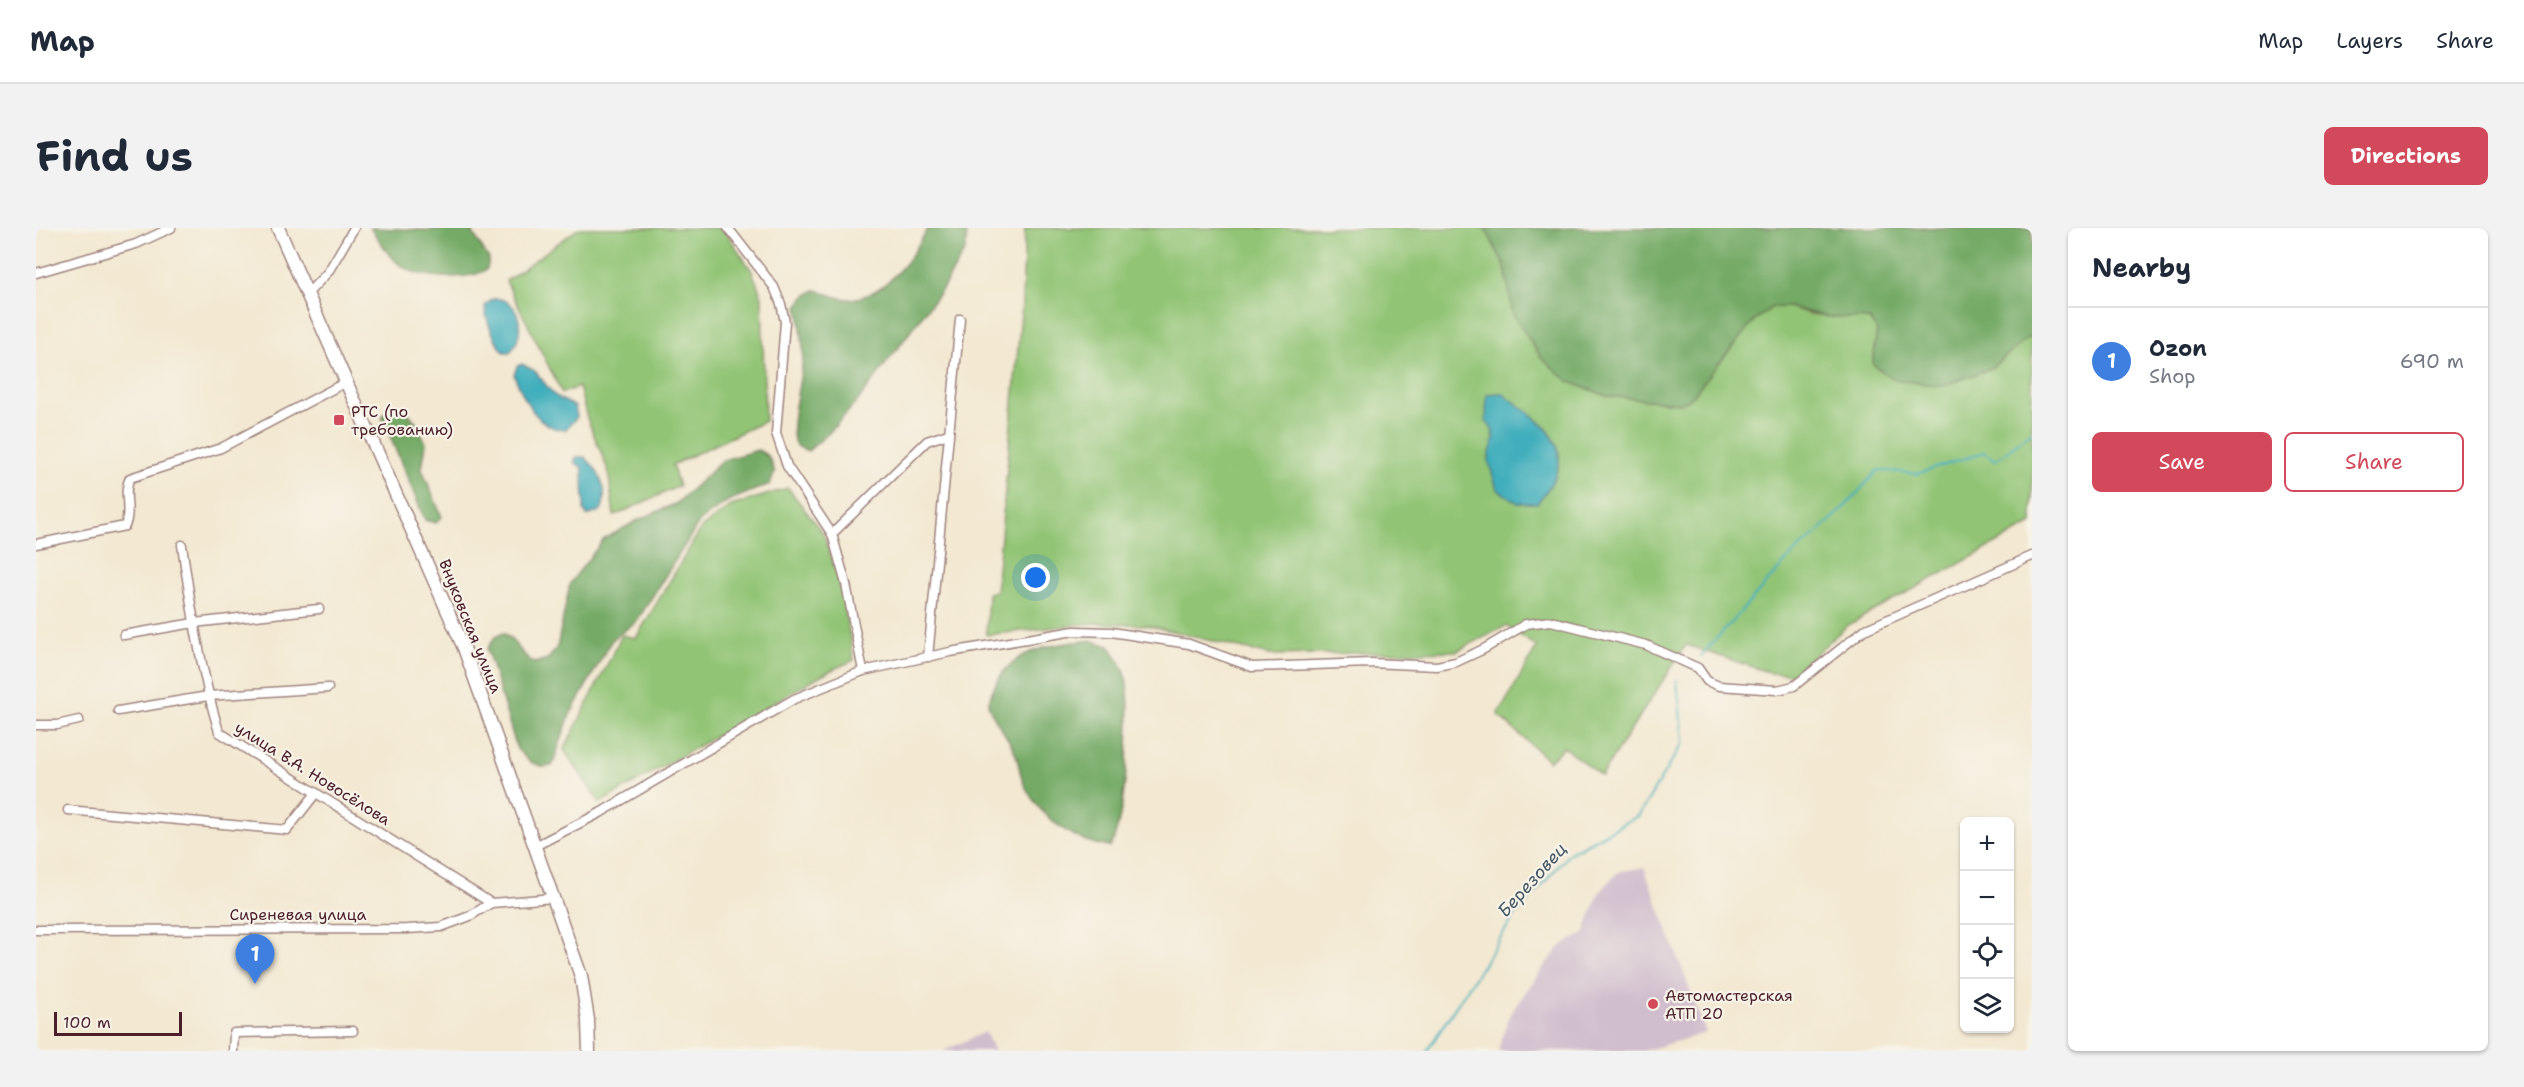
<!DOCTYPE html>
<html lang="en">
<head>
<meta charset="utf-8">
<style>
  body { margin:0; font-family:"Shantell Sans",sans-serif; background:#f2f2f3; color:#1f2937 }
  .controls { position:absolute; right:18px; bottom:18px; display:grid; overflow:hidden; border-radius:9px; box-shadow:0 2px 4px #0004 }
  .controls button { width:54px; height:54px; display:grid; place-items:center; padding:0; border:0; border-bottom:2px solid #e0e1e3; background:#fff; color:#1f2937; font:30px sans-serif }
  .scale { position:absolute; left:18px; bottom:15px; width:128px; box-sizing:border-box; padding-left:6px; border:3px solid #4a1f2b; border-top:0; font-size:16px; line-height:21px; white-space:nowrap; color:#4a1f2b; -webkit-text-stroke:4px #f7f3e8; paint-order:stroke }
  .you { position:absolute; left:1000px; top:350px; width:21px; height:21px; margin:-15px; border:4px solid #fff; border-radius:50%; background:#1a73e8; box-shadow:0 0 0 9px #1a73e833 }
  .badge { display:grid; place-items:center; width:39px; height:39px; border-radius:50%; background:#d1495b; color:#fff; font-size:20px; font-weight:700 }
  .pin { position:absolute; translate:-50% -50px; filter:drop-shadow(0 2px 3px #0008) }
  .pin::after { content:''; position:absolute; top:32px; width:21px; height:18px; background:inherit; clip-path:polygon(0 0,100% 0,50% 100%) }
  .list { margin:0; padding:0; list-style:none }
  h2 { display:flex; justify-content:space-between; align-items:center; height:78px; margin:0; padding:0 24px; font-size:26px }
  h2 small { font-size:20px; font-weight:400; color:#747a83 }
  .list li { display:grid; grid-template-columns:39px 1fr auto; gap:18px; align-items:center; box-sizing:border-box; height:108px; padding:0 24px; border-top:2px solid #e0e1e3 }
  .list b { display:block; font-size:22px; white-space:nowrap }
  .list p { margin:0; font-size:20px; white-space:nowrap; color:#747a83 }
  .list em { font-size:20px; font-style:normal; color:#747a83 }
  .actions { display:flex; gap:12px; padding:18px 24px }
  .actions a { flex:1; padding:14px 0; border:2px solid #d1495b; border-radius:9px; text-align:center; font-size:21px; color:#d1495b }
  .actions .main { background:#d1495b; color:#fff }
  .icon { flex:none; width:33px; height:33px; fill:none; stroke:currentColor; stroke-width:2; stroke-linecap:round; stroke-linejoin:round }
  .map { position:relative; flex:none; width:1996px; height:823px; overflow:hidden; border-radius:9px }
  header { display:flex; align-items:center; gap:36px; box-sizing:border-box; height:84px; padding:0 30px; background:#fff; border-bottom:2px solid #e0e1e3 }
  header strong { font-size:28px }
  nav { display:flex; gap:33px; margin-inline-start:auto; font-size:21px }
  .intro { display:flex; align-items:center; justify-content:space-between; box-sizing:border-box; height:144px; padding:0 36px }
  h1 { margin:0; font-size:42px }
  .button { padding:15px 27px; border-radius:9px; background:#d1495b; color:#fff; font-size:21px; font-weight:700 }
  main { display:flex; gap:36px; padding:0 36px }
  aside { flex:1; background:#fff; border-radius:9px; box-shadow:0 2px 4px #0004 }
  .map>svg:first-child { display:block }
</style>
</head>
<body>
<header>
<strong>Map</strong>
<nav><a>Map</a><a>Layers</a><a>Share</a></nav>
</header>
<div class="intro"><h1>Find us</h1><a class="button">Directions</a></div>
<main>
<div class="map">
<svg width="1996" height="823" viewBox="0 0 1996 823">
  <rect width="100%" height="100%" fill="#f7f3e8"/>
  <filter id="ink" filterUnits="userSpaceOnUse"><feTurbulence type="fractalNoise" baseFrequency=".0167" numOctaves="2"/><feDisplacementMap in="SourceGraphic" scale="12" xChannelSelector="R" yChannelSelector="G"/><feConvolveMatrix kernelMatrix="1 2 1 2 8 2 1 2 1" color-interpolation-filters="sRGB"/></filter>
  <filter id="wash" filterUnits="userSpaceOnUse"><feTurbulence type="fractalNoise" baseFrequency=".008" numOctaves="4" result="noise"/><feDisplacementMap in="SourceGraphic" scale="24" xChannelSelector="R" yChannelSelector="G"/><feGaussianBlur stdDeviation="1.35" result="paint"/><feColorMatrix in="noise" values="0 0 0 0 0 0 0 0 0 0 0 0 0 0 0 0 0 1.4 0 .05"/><feComposite in="paint" operator="in"/></filter>
  <g filter="url(#wash)">
    <rect width="100%" height="100%" fill="#f3e8d1"/>
    <!-- industrial -->
    <g fill="#d0bdcd">
      <polygon points="1608,639 1670,805 1607,823 1462,823 1474,786 1509,737 1526,717 1548,706 1563,665 1582,644"/>
      <polygon points="949,804 958,823 907,823"/>
    </g>
    <!-- green -->
    <g fill="#91c475" stroke="#6e7250" stroke-width="1.5" fill-rule="evenodd">
      <polygon points="543,0 687,0 716,43 726,69 729,193 636,237 643,258 578,288 572,242 551,190 543,159 526,165 470,53"/>
      <path d="M989,0H1449L1469,38L1477,86L1571,168L1645,175L1717,94L1736,79H1753L1774,86L1833,91L1841,102L1837,136L1856,151L1907,158L1955,140L1996,107V296L1812,397L1757,446L1735,445L1650,417L1565,548L1528,519L1513,533L1462,487L1501,419L1470,398L1421,423L1233,427L1110,397L1060,395L950,407L952,365L960,363L986,75ZM1466,165C1512,198 1548,221 1501,275L1453,231L1459,216L1451,167Z"/>
      <polygon points="752,260 787,305 805,360 818,432 787,446 564,575 528,522 586,407 600,410 666,299 695,278"/>
    </g>
    <!-- forest -->
    <g fill="#74aa66" stroke="#5f6448" stroke-width="1.5">
      <path d="M334,0L387,2L434,0L453,31L451,41C435,53 384,51 367,39C354,31 344,12 334,0Z"/>
      <path d="M892,0H931L930,21L907,60L825,169L794,204L772,223L760,218C750,199 767,150 767,125C767,109 764,93 762,77L769,68L779,62C790,64 805,72 815,71C850,68 877,28 892,0Z"/>
      <polygon points="1449,0 1996,0 1996,107 1955,140 1907,158 1856,151 1837,136 1841,102 1833,91 1791,89 1753,79 1736,79 1717,94 1653,172 1645,175 1571,168 1534,154 1505,130 1477,86 1469,38"/>
      <polygon points="359,178 369,181 381,196 390,215 386,241 406,289 400,295 389,292 346,189 353,180"/>
      <path d="M722,222L732,228L739,244L734,256L692,273L664,293L601,393L576,412L534,487L516,538L507,539L494,534L481,521L451,421L459,409L467,405C480,413 485,427 498,435L512,431L521,420L534,355L568,311L602,292L641,275L687,232Z"/>
      <path d="M1054,412L1073,418C1078,425 1084,433 1088,442C1099,471 1090,593 1074,619C1037,614 1004,590 988,556C983,545 983,531 977,520C969,505 959,493 952,477C965,423 1005,418 1054,412Z"/>
    </g>
    <!-- water -->
    <g fill="#3faebc" stroke="#446674" stroke-width="1.5">
      <path d="M457,71C485,68 491,107 474,124H468C459,113 449,92 449,78Z"/>
      <path d="M486,136L499,143L518,167L539,179L541,189L529,202C501,201 488,171 478,147L481,138Z"/>
      <path d="M1466,165C1512,198 1548,221 1501,275H1482L1461,261C1459,252 1454,242 1453,233C1452,216 1467,213 1450,193L1451,166Z"/>
      <path d="M541,229H549C564,244 574,262 565,283L551,288L548,283L547,244L546,239L538,234Z"/>
    </g>
    <g fill="none" stroke-linecap="round" stroke-linejoin="round">
      <!-- stream -->
      <g stroke="#3faebc" stroke-width="2">
        <polyline points="1665,428 1754,329 1805,283 1842,242 1881,246 1948,224 1959,232 1996,204"/>
        <polyline points="1391,823 1477,690 1534,625 1603,587 1647,514 1641,452"/>
      </g>
    </g>
  </g>
  <g filter="url(#ink)">
    <g fill="none" stroke-linecap="round" stroke-linejoin="round">
      <!-- minor casing -->
      <g stroke="#9e847e" stroke-width="11">
        <g id="minor">
          <polyline points="692,0 738,59 745,76 749,94 740,205 751,238 796,306 810,356 827,443"/>
          <polyline points="0,45 100,16 135,0"/>
          <polyline points="272,65 292,44 318,0"/>
          <polyline points="796,306 891,213 912,206"/>
          <path d="M0,316L89,298C96,282 86,264 94,250L185,220L312,153"/>
          <path d="M146,317C155,380 165,443 183,504L455,675"/>
          <polyline points="88,407 158,395 283,381"/>
          <polyline points="892,429 924,91"/>
          <polyline points="82,483 172,468 292,460"/>
          <polyline points="0,497 21,497 43,492"/>
          <polyline points="32,582 251,602 280,565"/>
          <polyline points="499,618 564,585 758,471 827,443 914,424 1038,403 1075,404 1153,416 1216,439 1335,435 1401,438 1420,434 1448,421 1490,396 1515,393 1610,417 1662,440 1671,453 1683,458 1741,462 1758,458 1828,402 1996,328"/>
          <polyline points="0,702 371,701 405,699 434,688 455,675 518,670"/>
          <polyline points="197,823 198,805 317,803"/>
        </g>
      </g>
      <!-- secondary casing -->
      <g stroke="#9e847e" stroke-width="15">
        <polyline id="secondary" points="242,0 428,420 545,748 552,792 553,823"/>
      </g>
      <!-- minor -->
      <use href="#minor" stroke="#fff" stroke-width="8"/>
      <!-- secondary -->
      <use href="#secondary" stroke="#fff" stroke-width="12"/>
    </g>
  </g>
  <!-- markers -->
  <g fill="#d1495b" stroke="#f7f3e8" stroke-width="2">
    <rect x="297" y="186" width="12" height="12" rx="3"/>
    <circle cx="1617" cy="776" r="6"/>
  </g>
  <g text-anchor="middle" stroke-width="4.5" stroke-linejoin="round" paint-order="stroke">
    <!-- poi labels -->
    <g font-size="16" fill="#4a1f2b" stroke="#f7f3e8" text-anchor="start">
      <text x="315" y="189">РТС (по<tspan x="315" dy="18">требованию)</tspan></text>
      <text x="1629" y="773">Автомастерская<tspan x="1629" dy="18">АТП 20</tspan></text>
    </g>
    <!-- street labels -->
    <g font-size="16" fill="#4a1f2b" stroke="#f7f3e8">
      <text transform="translate(435 398) rotate(68)" y="6">Внуковская улица</text>
      <text transform="translate(277 545) rotate(32)" y="6">улица В.А. Новосёлова</text>
      <text x="262" y="692">Сиреневая улица</text>
    </g>
    <!-- water labels -->
    <g font-size="18" font-style="italic" fill="#465865" stroke="#f7f3e8">
      <text transform="translate(1496 652) rotate(-48)" y="6">Березовец</text>
    </g>
  </g>
</svg>
<div class="controls">
<button>+</button>
<button>−</button>
<button><svg class="icon" aria-label="locate" viewBox="0 0 24 24"><circle cx="12" cy="12" r="6"/><path d="M12 2v4M12 18v4M2 12h4M18 12h4"/></svg></button>
<button><svg class="icon" aria-label="layers" viewBox="0 0 24 24"><path d="M12 4l9 5-9 5-9-5zM3 14l9 5 9-5"/></svg></button>
</div>
<div class="scale">100 m</div>
<div class="you"></div>
<div class="pin badge" style="left:219px;top:756px;background:#3f7fe0">1</div>
</div>
<aside>
<h2>Nearby<small></small></h2>
<ul class="list">
<li><span class="badge" style="background:#3f7fe0">1</span><div><b>Ozon</b><p>Shop</p></div><em>690 m</em></li>
</ul>
<div class="actions"><a class="main">Save</a><a>Share</a></div>
</aside>
</main>
</body>
</html>
